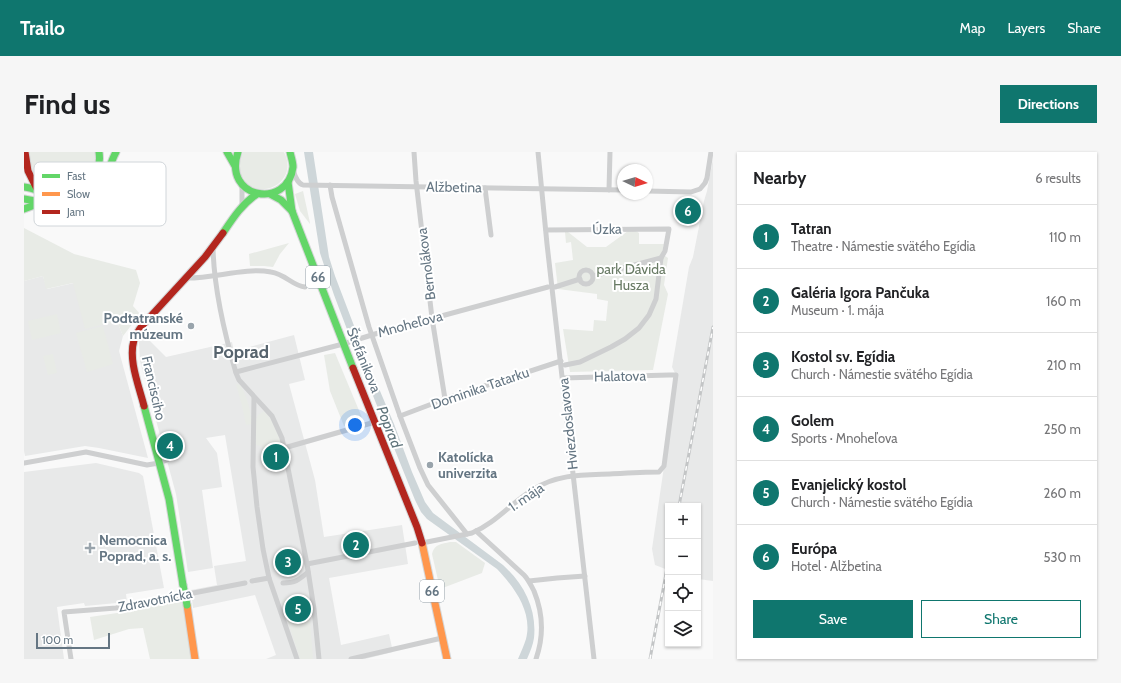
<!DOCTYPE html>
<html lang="en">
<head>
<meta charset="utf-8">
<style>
  body { margin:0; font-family:Cabin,sans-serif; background:#f6f6f6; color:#202124 }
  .controls { position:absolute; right:12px; bottom:12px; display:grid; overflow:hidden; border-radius:0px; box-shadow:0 1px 3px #0004 }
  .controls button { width:36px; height:36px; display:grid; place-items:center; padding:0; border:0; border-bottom:1px solid #e0e0e0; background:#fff; color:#202124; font:20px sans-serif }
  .compass { position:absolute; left:593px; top:12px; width:36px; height:36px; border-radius:50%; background:#fff; box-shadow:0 1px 3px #0004; rotate:94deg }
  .scale { position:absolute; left:12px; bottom:10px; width:74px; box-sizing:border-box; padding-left:4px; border:2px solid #657683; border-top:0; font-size:11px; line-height:14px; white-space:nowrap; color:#657683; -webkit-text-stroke:3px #fff; paint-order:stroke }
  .you { position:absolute; left:331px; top:273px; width:14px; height:14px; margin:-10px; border:3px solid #fff; border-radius:50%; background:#1a73e8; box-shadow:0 0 0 6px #1a73e833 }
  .badge { display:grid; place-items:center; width:26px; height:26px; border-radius:50%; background:#0f766e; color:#fff; font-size:13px; font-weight:700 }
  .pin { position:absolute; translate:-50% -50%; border:2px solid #fff; box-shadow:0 1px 4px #0006 }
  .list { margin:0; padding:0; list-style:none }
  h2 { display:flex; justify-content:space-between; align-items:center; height:52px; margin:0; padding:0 16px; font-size:17px }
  h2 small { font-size:13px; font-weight:400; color:#757577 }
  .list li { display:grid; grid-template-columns:26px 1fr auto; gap:12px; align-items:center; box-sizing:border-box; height:64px; padding:0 16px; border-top:1px solid #e0e0e0 }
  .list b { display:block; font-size:15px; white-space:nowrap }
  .list p { margin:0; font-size:13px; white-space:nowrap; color:#757577 }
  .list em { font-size:13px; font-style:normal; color:#757577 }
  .actions { display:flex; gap:8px; padding:12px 16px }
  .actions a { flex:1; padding:9px 0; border:1px solid #0f766e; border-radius:0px; text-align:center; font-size:14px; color:#0f766e }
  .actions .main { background:#0f766e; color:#fff }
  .icon { flex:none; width:22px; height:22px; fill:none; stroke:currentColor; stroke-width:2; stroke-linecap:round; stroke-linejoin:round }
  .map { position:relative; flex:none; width:689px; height:507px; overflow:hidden; border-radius:0px }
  header { display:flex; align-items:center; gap:24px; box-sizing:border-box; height:56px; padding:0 20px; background:#0f766e; color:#fff }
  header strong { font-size:19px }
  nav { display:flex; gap:22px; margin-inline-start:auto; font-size:14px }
  .intro { display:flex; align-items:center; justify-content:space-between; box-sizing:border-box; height:96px; padding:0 24px }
  h1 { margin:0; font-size:28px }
  .button { padding:10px 18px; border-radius:0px; background:#0f766e; color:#fff; font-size:14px; font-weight:700 }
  main { display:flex; gap:24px; padding:0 24px }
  aside { flex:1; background:#fff; border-radius:0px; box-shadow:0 1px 3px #0004 }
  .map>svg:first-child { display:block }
</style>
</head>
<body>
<header>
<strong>Trailo</strong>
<nav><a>Map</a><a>Layers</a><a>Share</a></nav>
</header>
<div class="intro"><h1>Find us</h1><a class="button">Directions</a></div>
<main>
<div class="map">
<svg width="689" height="507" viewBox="0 0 689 507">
  <rect width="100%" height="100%" fill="#f9f9f9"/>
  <!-- built -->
  <g fill="#e8e9e9">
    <polygon points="689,7 689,429 674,427 674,354 644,354 644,418 631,413 628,397 653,225 648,215 665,115 669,105 680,49 683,39"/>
    <polygon points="19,124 23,137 50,131 93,169 99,184 95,199 124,306 75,296 61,294 1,304 0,299 0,129"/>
    <polygon points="118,183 121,184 142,205 208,190 210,199 270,183 281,228 265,232 291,328 300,385 378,373 384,412 305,426 317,493 365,482 369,500 341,507 242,507 252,503 231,443 169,456 167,438 193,433 190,414 222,409 201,283 182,286 193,301 198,335 178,338 189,416 164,420 152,342 116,209 115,190"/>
    <polygon points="72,311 115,321 119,324 140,436 102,442 103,450 61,454 60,451 33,455 40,507 0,507 0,320"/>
  </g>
  <!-- green -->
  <g fill="#e8ebe6">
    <path d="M4,0H72C73,10 72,18 65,26C54,40 26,46 12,32C5,25 5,10 4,0Z"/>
    <path d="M219,0H260C277,33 228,53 217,21C214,14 216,7 219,0Z"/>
    <polygon points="279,39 286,71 286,72 276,59 271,42"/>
    <polygon points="0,76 50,102 112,118 116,131 109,154 116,162 99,184 93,169 61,177 49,131 22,137 19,124 0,129"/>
    <polygon points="604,79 612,79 615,81 615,92 640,92 638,102 644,106 640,133 644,142 629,218 546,220 539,177 569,179 570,168 582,169 584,149 573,147 573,142 534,137 531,111 549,108 547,90 542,91 541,80 544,80 563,95 582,95"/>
    <polygon points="265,91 256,102 249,115 240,114 226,114 225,102"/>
    <polygon points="33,162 37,181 8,188 4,169"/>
    <polygon points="79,174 89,212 63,220 52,181"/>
    <polygon points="311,201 339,268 320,274 306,239 300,203"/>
    <polygon points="29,202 33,221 24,223 19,204"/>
    <path d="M212,232L216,233C224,245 226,258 228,272L222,273L218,254Z"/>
    <polygon points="240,259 246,266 256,288 252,296 241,298 237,294 232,293 232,268 234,263"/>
    <path d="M426,390H432L461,411L458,421L416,437L408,402C410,392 418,392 426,390Z"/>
    <polygon points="281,442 286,469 289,507 276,507 257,448"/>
    <polygon points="158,446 168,507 126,507 119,476 105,477 70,488 66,465 93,461"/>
  </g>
  <!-- water -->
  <path fill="#ced6d9" d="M280,0H289L305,105L311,124L345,213L370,272L388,320L401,350L409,361L479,413C500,432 513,457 510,486C509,493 506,500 503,507H494C497,500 500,493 502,487C509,460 490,435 473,417L403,367L397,360L391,348L335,209L310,143L296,101Z"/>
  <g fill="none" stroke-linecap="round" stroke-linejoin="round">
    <!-- fast casing -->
    <g stroke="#d5d6d7" stroke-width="9">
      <g id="fast">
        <polyline points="203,0 211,14"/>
        <path d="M214,0C198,47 264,58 269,15C269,10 267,5 266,0"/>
        <polyline points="264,30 268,59 329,216"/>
        <path d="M0,35C11,36 20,42 30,43C56,45 79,27 75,0"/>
        <polyline points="246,42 257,48 268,59"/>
        <path d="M0,47C28,53 61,55 79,28C85,20 87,9 92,0"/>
        <polyline points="0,57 16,51"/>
        <path d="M199,81C209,66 218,52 233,42"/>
        <polyline points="120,254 145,347 159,433"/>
      </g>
    </g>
    <!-- slow casing -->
    <g stroke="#d5d6d7" stroke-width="9">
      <g id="slow">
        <polyline points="398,391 423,507"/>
        <polyline points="163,453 171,507"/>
      </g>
    </g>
    <!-- jam casing -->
    <g stroke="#d5d6d7" stroke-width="9">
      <g id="jam">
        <polyline points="1,0 4,19 13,37"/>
        <polyline points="329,216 393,375 398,391"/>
        <path d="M120,254C115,234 104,208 110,188C113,179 119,172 126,165L181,105L199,81"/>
      </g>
    </g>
    <!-- street -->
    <g stroke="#cecfd0" stroke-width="5">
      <polyline points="390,0 392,29 408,166 421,247"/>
      <polyline points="514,0 523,92 570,507"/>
      <path d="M269,18C271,24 273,31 279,33L599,38"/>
      <polyline points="218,33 218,53"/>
      <polyline points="306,33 308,45 345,175 376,264 396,316 404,333 443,382"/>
      <polyline points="461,36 467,83"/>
      <polyline points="585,38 586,0"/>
      <polyline points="623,39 667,40 676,37 681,31 683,26 687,0"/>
      <polyline points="522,78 645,77 641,99 637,106 632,147 625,163 615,176 601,187 587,195 556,210 541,213"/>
      <path d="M189,96C190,138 200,180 212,221L215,228L248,264L258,286L260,296L283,412L290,457L295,507"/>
      <circle cx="562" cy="125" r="7"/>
      <polyline points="569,124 637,106"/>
      <path d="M161,126C189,127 220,115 247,120C261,122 269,134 281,135"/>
      <polyline points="531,135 556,127"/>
      <polyline points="212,220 319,192 351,182 524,135"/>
      <polyline points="230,245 229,315 233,355 239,397 245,426 273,507"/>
      <polyline points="376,264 421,247 537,209"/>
      <polyline points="260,296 351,270"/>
      <polyline points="0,311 62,300 123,313 135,311 143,308"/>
      <path d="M452,379L500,423C504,427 507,433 510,439C519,461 520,484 512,507"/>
      <path d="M398,391L448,381C472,371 488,350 510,337C534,322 559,323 586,322C603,321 619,320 635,320L640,314L652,223H645L539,226"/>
      <polyline points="283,412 391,391"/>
      <polyline points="228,429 245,426"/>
      <polyline points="505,429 533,426 561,424"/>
      <path d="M259,431C271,431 275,428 284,420"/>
      <polyline points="47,507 40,460 92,456 221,431"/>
      <polyline points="327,507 418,486"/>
    </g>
    <!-- fast -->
    <use href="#fast" stroke="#63d668" stroke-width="7"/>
    <!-- slow -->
    <use href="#slow" stroke="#ff974d" stroke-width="7"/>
    <!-- jam -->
    <use href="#jam" stroke="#b3261e" stroke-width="7"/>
    <!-- rail casing -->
    <g stroke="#c3c5c6" stroke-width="3">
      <g id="rail">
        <polyline points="655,354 689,175"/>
        <polyline points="626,507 644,411"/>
      </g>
    </g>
    <!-- rail -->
    <use href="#rail" stroke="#fff" stroke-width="1.5" stroke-dasharray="4.5" stroke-linecap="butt"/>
    <!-- fast-bridge casing -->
    <g stroke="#d5d6d7" stroke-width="9" stroke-linecap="butt">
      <polyline id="fast-bridge" points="159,433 163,453"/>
    </g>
    <!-- fast-bridge -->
    <use href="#fast-bridge" stroke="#63d668" stroke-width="7"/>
  </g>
  <!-- markers -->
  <g fill="#99a4ac" stroke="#fff" stroke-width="1.5">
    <circle cx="167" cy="174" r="4"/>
    <circle cx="406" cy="313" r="4"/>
    <path d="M64 390h4v4h4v4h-4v4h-4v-4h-4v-4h4z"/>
  </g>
  <g text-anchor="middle" stroke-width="4" stroke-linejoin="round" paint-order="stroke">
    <!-- shield labels -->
    <g fill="#fff" stroke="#939fa8" stroke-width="1">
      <rect x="282" y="114" width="24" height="22" rx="3"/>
      <rect x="396" y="428" width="24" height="22" rx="3"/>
    </g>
    <g font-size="13" font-weight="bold" fill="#657683">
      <text x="294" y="130">66</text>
      <text x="408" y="444">66</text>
    </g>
    <!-- street labels -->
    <g font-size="14" fill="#657683" stroke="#fff">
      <text transform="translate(430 35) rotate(1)" y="5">Alžbetina</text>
      <text transform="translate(583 77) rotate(-1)" y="5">Úzka</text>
      <text transform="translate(402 112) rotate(-97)" y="5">Bernolákova</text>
      <text transform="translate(386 172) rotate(-15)" y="5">Mnoheľova</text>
      <text transform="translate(340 208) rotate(68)" y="5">Štefánikova</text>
      <text transform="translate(596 224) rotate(-1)" y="5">Halatova</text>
      <text transform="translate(130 236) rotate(77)" y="5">Francisciho</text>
      <text transform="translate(456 236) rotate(-19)" y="5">Dominika Tatarku</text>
      <text transform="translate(544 272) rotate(-96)" y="5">Hviezdoslavova</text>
      <text transform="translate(502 345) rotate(-34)" y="5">1. mája</text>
      <text transform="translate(131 448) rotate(-11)" y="5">Zdravotnícka</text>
    </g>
    <!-- park labels -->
    <g font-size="14" fill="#687a64" stroke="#fff">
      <text x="607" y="122">park Dávida<tspan x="607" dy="16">Husza</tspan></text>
    </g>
    <!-- poi labels -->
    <g font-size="14" font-weight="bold" fill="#657683" stroke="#fff" text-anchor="start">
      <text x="159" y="171" text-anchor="end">Podtatranské<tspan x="159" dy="16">múzeum</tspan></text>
      <text x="414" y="310">Katolícka<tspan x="414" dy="16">univerzita</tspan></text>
      <text x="75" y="393">Nemocnica<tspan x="75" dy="16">Poprad, a. s.</tspan></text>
    </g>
    <!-- water labels -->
    <g font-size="15" font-style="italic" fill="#60757c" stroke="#fff">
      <text transform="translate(365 275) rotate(68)" y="5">Poprad</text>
    </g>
    <!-- district labels -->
    <g font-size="18" font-weight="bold" fill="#57646e" stroke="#fff">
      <text x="217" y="206">Poprad</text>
    </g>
  </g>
  <!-- legend -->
  <rect x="10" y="10" width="132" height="64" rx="6" fill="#fff" stroke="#d1d6da" stroke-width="1"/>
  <rect x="18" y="22" width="18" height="4" fill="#63d668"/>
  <rect x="18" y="40" width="18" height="4" fill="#ff974d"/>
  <rect x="18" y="58" width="18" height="4" fill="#b3261e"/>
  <g font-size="11" fill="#657683">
    <text x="43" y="28">Fast</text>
    <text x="43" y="46">Slow</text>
    <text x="43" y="64">Jam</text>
  </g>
</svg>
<div class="controls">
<button>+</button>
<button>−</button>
<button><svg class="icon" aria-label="locate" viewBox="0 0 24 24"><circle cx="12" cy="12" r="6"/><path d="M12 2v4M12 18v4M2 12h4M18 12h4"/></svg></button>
<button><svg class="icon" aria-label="layers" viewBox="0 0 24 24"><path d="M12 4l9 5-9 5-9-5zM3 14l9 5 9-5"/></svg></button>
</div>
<svg class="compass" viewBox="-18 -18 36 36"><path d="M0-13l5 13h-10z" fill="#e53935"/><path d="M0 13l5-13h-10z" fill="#757577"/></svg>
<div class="scale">100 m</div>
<div class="you"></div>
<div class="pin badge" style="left:252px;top:305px">1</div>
<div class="pin badge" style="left:332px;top:393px">2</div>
<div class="pin badge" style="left:264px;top:410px">3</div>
<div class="pin badge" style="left:146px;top:294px">4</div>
<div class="pin badge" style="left:274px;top:457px">5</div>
<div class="pin badge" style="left:664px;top:59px">6</div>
</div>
<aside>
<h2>Nearby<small>6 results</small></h2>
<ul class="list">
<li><span class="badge">1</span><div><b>Tatran</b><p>Theatre · Námestie svätého Egídia</p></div><em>110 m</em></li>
<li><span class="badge">2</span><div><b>Galéria Igora Pančuka</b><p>Museum · 1. mája</p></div><em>160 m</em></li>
<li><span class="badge">3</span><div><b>Kostol sv. Egídia</b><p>Church · Námestie svätého Egídia</p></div><em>210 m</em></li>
<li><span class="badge">4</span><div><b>Golem</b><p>Sports · Mnoheľova</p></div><em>250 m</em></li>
<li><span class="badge">5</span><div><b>Evanjelický kostol</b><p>Church · Námestie svätého Egídia</p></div><em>260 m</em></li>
<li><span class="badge">6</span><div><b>Európa</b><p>Hotel · Alžbetina</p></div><em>530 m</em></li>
</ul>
<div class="actions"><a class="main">Save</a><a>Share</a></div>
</aside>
</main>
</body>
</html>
